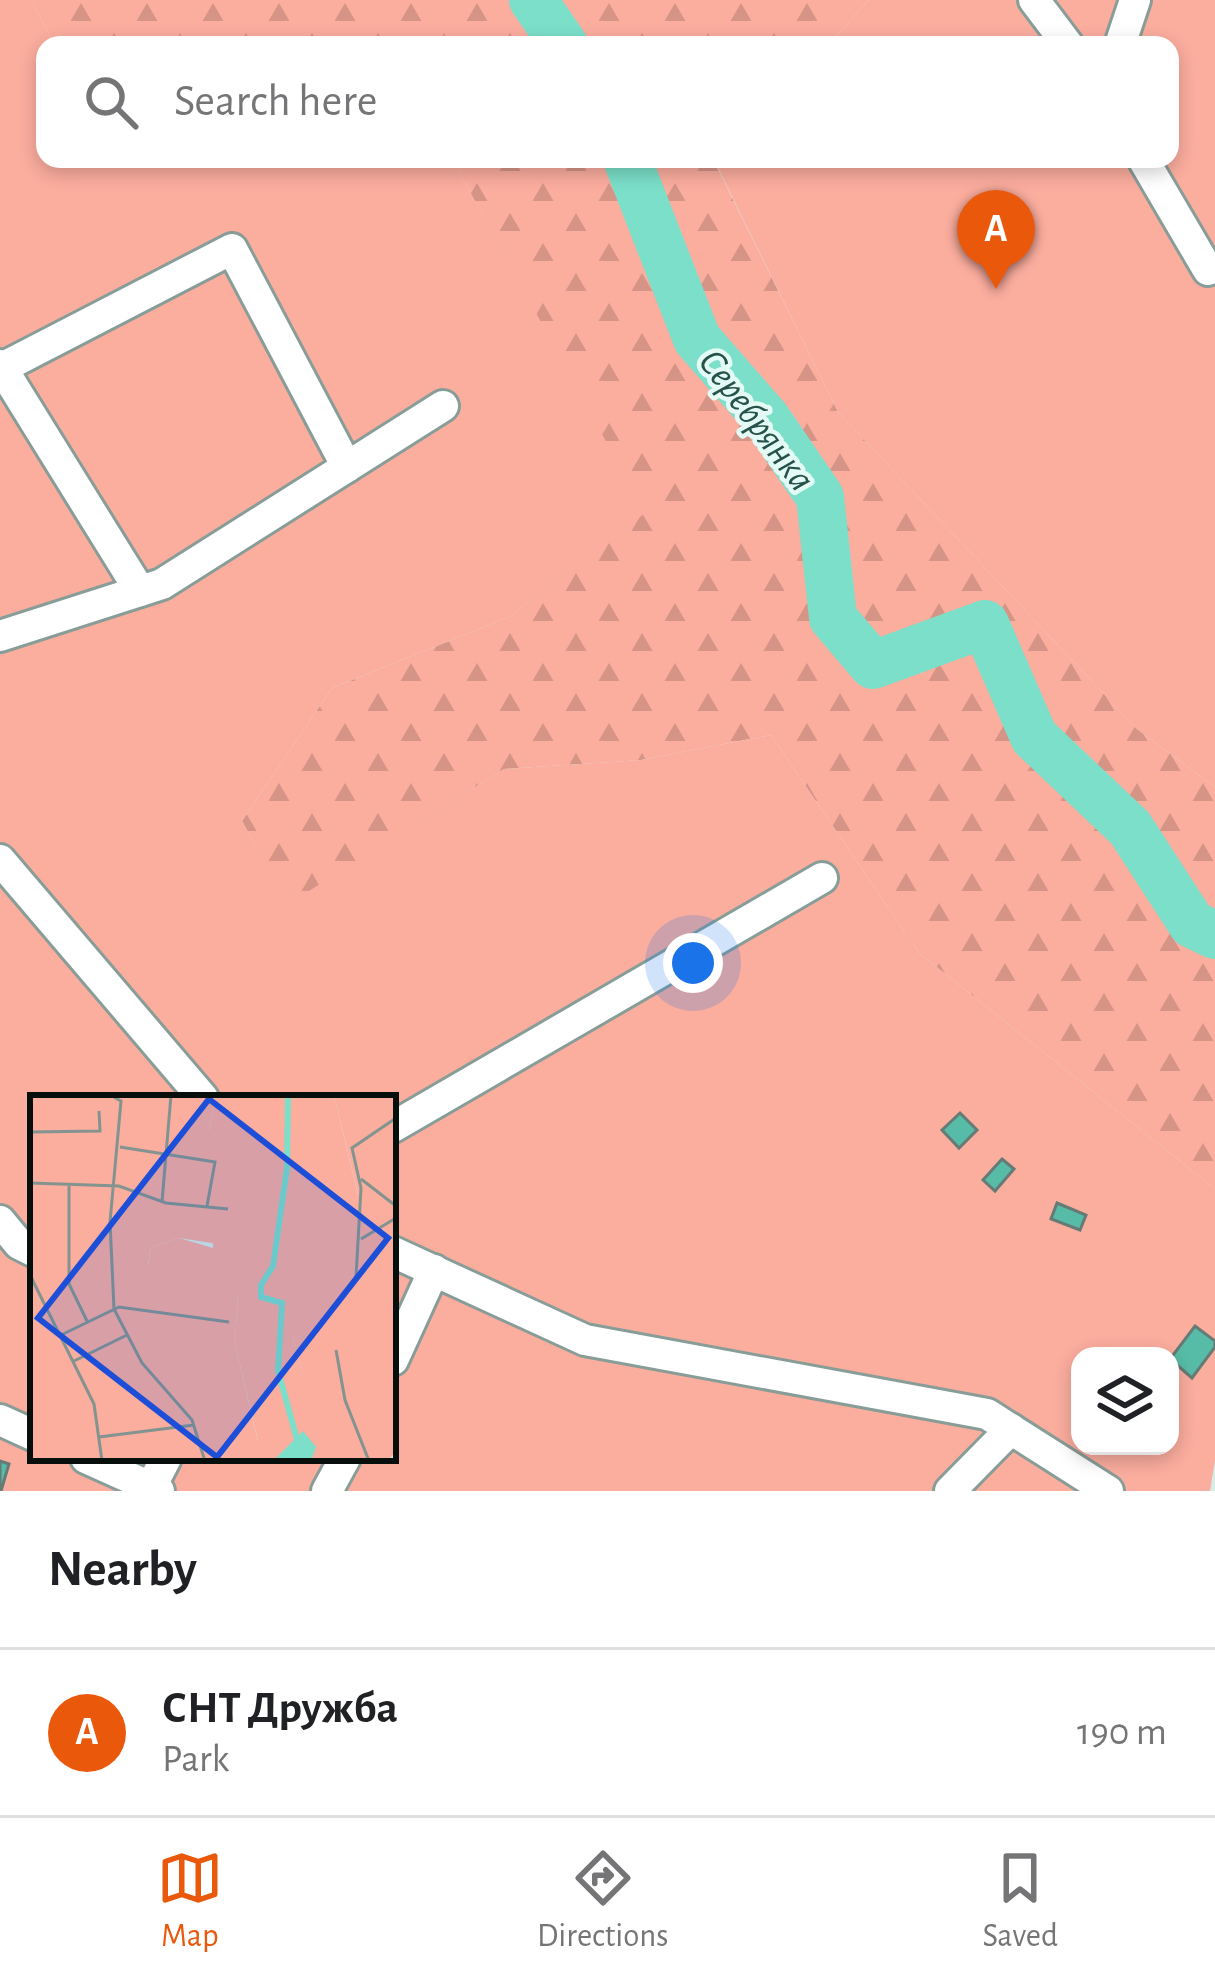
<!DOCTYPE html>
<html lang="en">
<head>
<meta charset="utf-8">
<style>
  body { margin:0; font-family:"Alegreya Sans",sans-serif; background:#f6f6f6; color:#202124 }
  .controls { position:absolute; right:36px; bottom:36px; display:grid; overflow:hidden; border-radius:24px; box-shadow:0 6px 18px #0003 }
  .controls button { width:108px; height:108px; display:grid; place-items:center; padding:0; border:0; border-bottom:3px solid #e0e0e0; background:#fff; color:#202124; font:60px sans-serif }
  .you { position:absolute; left:693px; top:963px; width:42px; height:42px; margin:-30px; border:9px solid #fff; border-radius:50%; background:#1a73e8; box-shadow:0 0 0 18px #1a73e833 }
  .badge { display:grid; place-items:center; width:78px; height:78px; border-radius:50%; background:#ea580c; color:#fff; font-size:39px; font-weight:700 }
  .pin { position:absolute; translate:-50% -99px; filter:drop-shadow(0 3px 6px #0008) }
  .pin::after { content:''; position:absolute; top:63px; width:42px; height:36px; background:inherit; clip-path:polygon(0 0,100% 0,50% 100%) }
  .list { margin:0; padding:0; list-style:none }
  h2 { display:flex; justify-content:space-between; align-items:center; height:156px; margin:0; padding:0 48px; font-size:51px }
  h2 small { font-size:39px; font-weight:400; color:#757577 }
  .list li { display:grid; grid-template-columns:78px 1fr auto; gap:36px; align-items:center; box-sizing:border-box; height:168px; padding:0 48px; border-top:3px solid #e0e0e0 }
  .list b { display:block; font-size:45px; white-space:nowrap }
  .list p { margin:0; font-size:39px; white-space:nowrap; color:#757577 }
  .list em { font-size:39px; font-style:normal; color:#757577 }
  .icon { flex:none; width:66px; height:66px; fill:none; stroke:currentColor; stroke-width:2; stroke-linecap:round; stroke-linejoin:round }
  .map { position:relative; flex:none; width:1215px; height:1491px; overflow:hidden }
  .search { position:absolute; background:#fff; box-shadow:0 6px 18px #0003; left:36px; right:36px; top:36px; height:132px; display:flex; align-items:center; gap:30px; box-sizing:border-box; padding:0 42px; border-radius:24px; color:#757577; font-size:45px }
  .sheet { height:324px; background:#fff }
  nav { display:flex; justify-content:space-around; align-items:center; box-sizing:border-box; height:168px; border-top:3px solid #e0e0e0; background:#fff; font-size:33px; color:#757577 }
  nav a { display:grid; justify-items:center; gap:6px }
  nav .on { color:#ea580c }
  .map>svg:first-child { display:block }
</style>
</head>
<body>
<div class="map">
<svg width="1215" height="1491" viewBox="0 0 1215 1491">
  <defs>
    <pattern id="forest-firs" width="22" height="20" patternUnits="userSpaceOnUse" patternTransform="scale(3)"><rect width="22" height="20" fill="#fbad9e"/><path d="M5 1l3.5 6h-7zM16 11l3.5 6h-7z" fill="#d69487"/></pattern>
  </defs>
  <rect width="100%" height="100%" fill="#d6ede7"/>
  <!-- forest -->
  <g fill="url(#forest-firs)">
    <polygon points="31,0 869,0 828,45 55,45"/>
    <polygon points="452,159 724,159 717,167 838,412 1137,729 1215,787 1215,1189 919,953 771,735 641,760 504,769 288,905 242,821 332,688 509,617 644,513"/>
  </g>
  <!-- garden -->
  <g fill="#fbad9e" fill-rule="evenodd">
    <path d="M0,0H31L55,45H45V159H452L645,513L509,617L332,688L242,821L288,904L504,769L641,760L771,735L919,953L1215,1189V1460L1210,1491H0ZM33,1098H393V1458H33ZM1080,1356H1170V1446H1080Z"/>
    <polygon points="869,0 1215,0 1215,787 1137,729 838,412 717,166 724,159 1170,159 1170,45 828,45"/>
  </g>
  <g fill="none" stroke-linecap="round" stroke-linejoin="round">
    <!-- river -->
    <g stroke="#7bdfc9" stroke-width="48">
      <polyline points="533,0 564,45"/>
      <polyline points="627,159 697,339 766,418 820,497 833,618 873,665 985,624 1034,737 1130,828 1192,924 1215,935"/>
    </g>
  </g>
  <!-- building -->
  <g fill="#57bca7" stroke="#667b75" stroke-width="3">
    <polygon points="960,1113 977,1130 959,1148 942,1130"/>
    <polygon points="1002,1159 1014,1169 995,1191 983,1180"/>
    <polygon points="1057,1203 1086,1215 1080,1230 1051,1219"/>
    <polygon points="1195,1326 1215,1341 1215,1347 1192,1378 1170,1359"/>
    <polygon points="0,1461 9,1464 1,1491 0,1491"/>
  </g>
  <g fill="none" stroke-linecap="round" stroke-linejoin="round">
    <!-- minor casing -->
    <g stroke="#889d98" stroke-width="36">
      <g id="minor">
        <polyline points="1034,0 1068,45"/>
        <polyline points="1120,45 1135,0"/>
        <polyline points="1143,159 1208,270"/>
        <polyline points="0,365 140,591"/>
        <polyline points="0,369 232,249 347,467"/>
        <polyline points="0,636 162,584 443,406"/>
        <polyline points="0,860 203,1098"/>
        <polyline points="393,1127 822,878"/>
        <polyline points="0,1221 19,1244 33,1251"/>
        <polyline points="393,1252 585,1340 987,1414 1108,1491"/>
        <polyline points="393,1360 434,1270"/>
        <polyline points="0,1420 33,1435"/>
        <polyline points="86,1458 159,1491"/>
        <polyline points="151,1487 166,1458"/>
        <polyline points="327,1491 345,1458"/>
        <polyline points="950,1491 1011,1429"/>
      </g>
    </g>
    <!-- minor -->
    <use href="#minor" stroke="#fff" stroke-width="30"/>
  </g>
  <g text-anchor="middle" stroke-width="9" stroke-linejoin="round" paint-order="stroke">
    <!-- water labels -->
    <g font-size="39" font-style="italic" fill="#265249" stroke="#e3fbf4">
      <text transform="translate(758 419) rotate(53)" y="14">Серебрянка</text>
    </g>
  </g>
  <!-- overview -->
  <g transform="translate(30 1095)">
    <rect width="366" height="366" fill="#d6ede7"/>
    <path d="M185,0H304L328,100L263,241L297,366H182L228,346L205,249L208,200L118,170L121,152L149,143L183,153L179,36Z" fill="#fbad9e"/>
    <path d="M0,0H185L179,36L230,62L215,153L149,143L121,152L118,169L165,175L208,200L205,249L228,347L182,366H0ZM304,0H366V356L358,366L296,365L263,241L255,161L266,110L328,99Z" fill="#fbad9e"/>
    <path d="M273,336L286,352L281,366L245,364Z" fill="#7bdfc9"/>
    <path fill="none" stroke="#7bdfc9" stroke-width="6" d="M258,0L257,73L243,171L231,190V202L252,208L248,276L273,366"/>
    <path fill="none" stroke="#839490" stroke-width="3" d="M80,0L91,6L80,127L84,214L112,268L162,325L175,366M0,37L70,36L69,16M90,52L185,67L177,111M331,84L366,111M0,88L89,91L136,108L198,114M39,89V189L57,226M132,107L141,0M331,144L366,123M0,180L64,309L72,366M326,182L331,93L322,53L366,23M31,240L89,212L199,227M306,255L315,305L339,366M42,267L97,240M69,342L164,330"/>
    <path fill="#1d4ed8" fill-opacity="0.15" stroke="#1d4ed8" stroke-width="6" d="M179,4L358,143L187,362L8,223Z"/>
    <rect width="366" height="366" fill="none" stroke="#070f0d" stroke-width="6"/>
  </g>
</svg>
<div class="controls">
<button><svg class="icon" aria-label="layers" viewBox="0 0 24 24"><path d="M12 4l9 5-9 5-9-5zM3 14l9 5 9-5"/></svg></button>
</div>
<div class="you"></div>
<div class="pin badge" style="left:996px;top:289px">A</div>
<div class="search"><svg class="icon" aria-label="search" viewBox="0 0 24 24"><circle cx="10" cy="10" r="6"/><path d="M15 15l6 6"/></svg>Search here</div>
</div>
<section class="sheet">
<h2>Nearby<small></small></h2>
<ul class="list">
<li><span class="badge">A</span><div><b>СНТ Дружба</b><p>Park</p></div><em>190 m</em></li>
</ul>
</section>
<nav>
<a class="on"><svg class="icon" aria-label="map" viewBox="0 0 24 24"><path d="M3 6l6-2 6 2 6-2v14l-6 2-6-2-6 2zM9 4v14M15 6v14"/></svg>Map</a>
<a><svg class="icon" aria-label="directions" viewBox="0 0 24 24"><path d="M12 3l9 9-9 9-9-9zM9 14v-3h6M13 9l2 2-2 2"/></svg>Directions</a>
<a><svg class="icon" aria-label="saved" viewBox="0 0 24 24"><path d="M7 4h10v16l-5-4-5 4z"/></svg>Saved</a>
</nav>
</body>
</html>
